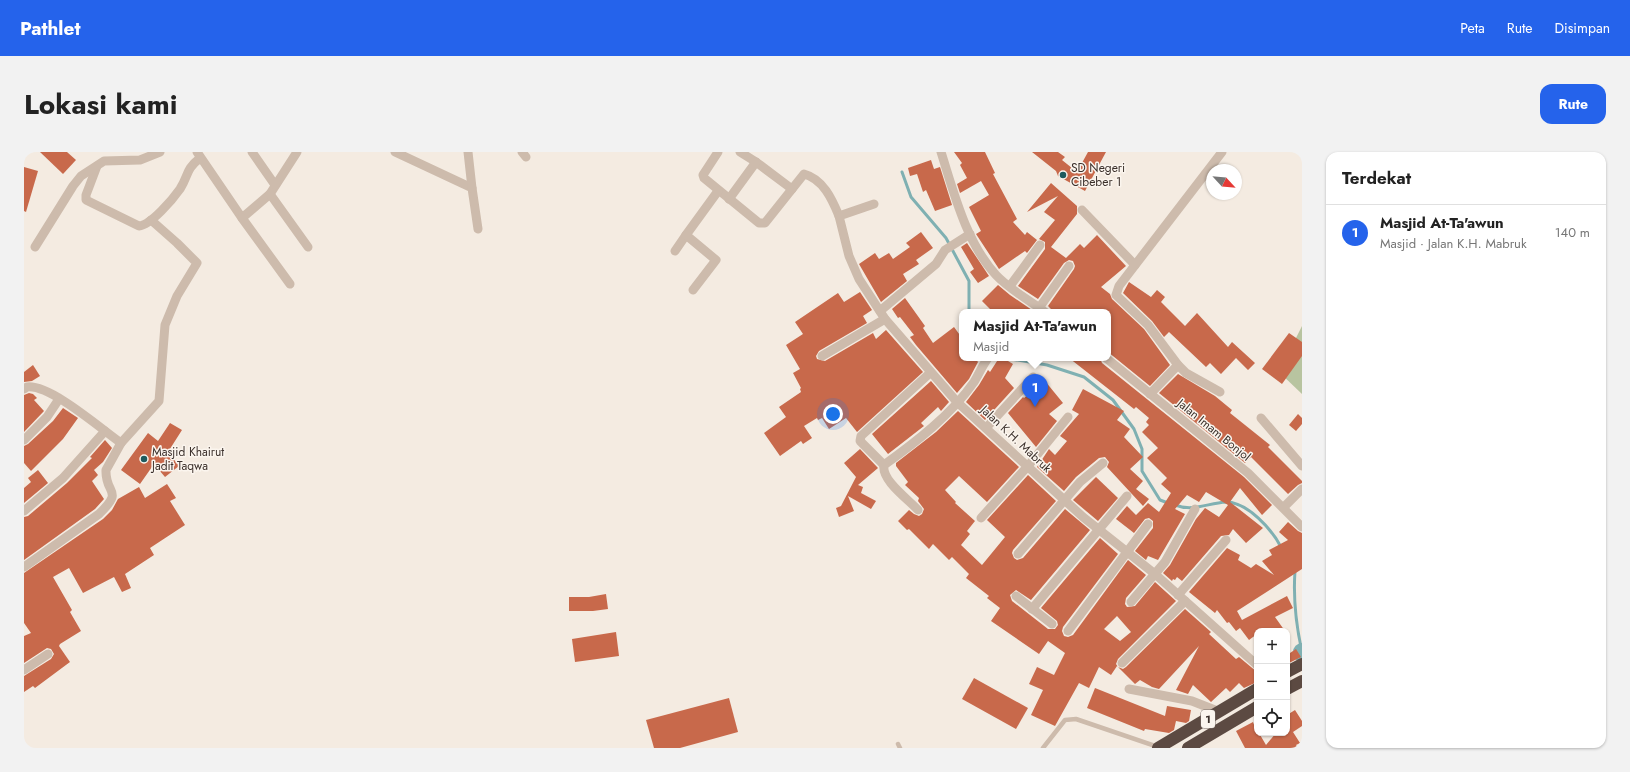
<!DOCTYPE html>
<html lang="id">
<head>
<meta charset="utf-8">
<style>
  body { margin:0; font-family:Jost,sans-serif; background:#f2f2f2; color:#222 }
  .controls { position:absolute; right:12px; bottom:12px; display:grid; overflow:hidden; border-radius:8px; box-shadow:0 1px 3px #0004 }
  .controls button { width:36px; height:36px; display:grid; place-items:center; padding:0; border:0; border-bottom:1px solid #e0e0e0; background:#fff; color:#222; font:20px sans-serif }
  .compass { position:absolute; left:1182px; top:12px; width:36px; height:36px; border-radius:50%; background:#fff; box-shadow:0 1px 3px #0004; rotate:116deg }
  .you { position:absolute; left:809px; top:262px; width:14px; height:14px; margin:-10px; border:3px solid #fff; border-radius:50%; background:#1a73e8; box-shadow:0 0 0 6px #1a73e833 }
  .badge { display:grid; place-items:center; width:26px; height:26px; border-radius:50%; background:#2563eb; color:#fff; font-size:13px; font-weight:700 }
  .pin { position:absolute; translate:-50% -33px; filter:drop-shadow(0 1px 2px #0008) }
  .pin::after { content:''; position:absolute; top:21px; width:14px; height:12px; background:inherit; clip-path:polygon(0 0,100% 0,50% 100%) }
  .popup { position:absolute; left:935px; top:157px; width:152px; height:52px; box-sizing:border-box; display:grid; place-content:center; border-radius:8px; background:#fff; filter:drop-shadow(0 1px 3px #0005); font-size:13px; white-space:nowrap; color:#767676 }
  .popup b { font-size:15px; color:#222 }
  .popup::after { content:''; position:absolute; left:50%; top:100%; margin-left:-8px; border:8px solid transparent; border-top-color:#fff }
  .list { margin:0; padding:0; list-style:none }
  h2 { display:flex; justify-content:space-between; align-items:center; height:52px; margin:0; padding:0 16px; font-size:17px }
  h2 small { font-size:13px; font-weight:400; color:#767676 }
  .list li { display:grid; grid-template-columns:26px 1fr auto; gap:12px; align-items:center; box-sizing:border-box; height:56px; padding:0 16px; border-top:1px solid #e0e0e0 }
  .list b { display:block; font-size:15px; white-space:nowrap }
  .list p { margin:0; font-size:13px; white-space:nowrap; color:#767676 }
  .list em { font-size:13px; font-style:normal; color:#767676 }
  .icon { flex:none; width:22px; height:22px; fill:none; stroke:currentColor; stroke-width:2; stroke-linecap:round; stroke-linejoin:round }
  .map { position:relative; flex:none; width:1278px; height:596px; overflow:hidden; border-radius:12px }
  header { display:flex; align-items:center; gap:24px; box-sizing:border-box; height:56px; padding:0 20px; background:#2563eb; color:#fff }
  header strong { font-size:19px }
  nav { display:flex; gap:22px; margin-inline-start:auto; font-size:14px }
  .intro { display:flex; align-items:center; justify-content:space-between; box-sizing:border-box; height:96px; padding:0 24px }
  h1 { margin:0; font-size:28px }
  .button { padding:10px 18px; border-radius:12px; background:#2563eb; color:#fff; font-size:14px; font-weight:700 }
  main { display:flex; gap:24px; padding:0 24px }
  aside { flex:1; background:#fff; border-radius:12px; box-shadow:0 1px 3px #0004 }
  .map>svg:first-child { display:block }
</style>
</head>
<body>
<header>
<strong>Pathlet</strong>
<nav><a>Peta</a><a>Rute</a><a>Disimpan</a></nav>
</header>
<div class="intro"><h1>Lokasi kami</h1><a class="button">Rute</a></div>
<main>
<div class="map">
<svg width="1278" height="596" viewBox="0 0 1278 596">
  <rect width="100%" height="100%" fill="#f4ebe1"/>
  <!-- green -->
  <polygon fill="#b8c4a0" points="1278,174 1278,242 1255,220"/>
  <g fill="none" stroke-linecap="round" stroke-linejoin="round">
    <!-- stream -->
    <g stroke="#7fb0b2" stroke-width="3">
      <polyline points="878,20 887,45 922,86 945,129 945,160"/>
      <polyline points="981,206 1023,213 1060,225 1089,248 1110,277 1118,297 1118,319 1136,348 1144,351"/>
      <path d="M1151,353C1169,360 1184,351 1202,350C1224,350 1248,378 1257,395"/>
      <path d="M1271,419C1269,447 1272,473 1278,500"/>
    </g>
    <!-- river -->
    <polyline stroke="#7fb0b2" stroke-width="18" points="1278,500 1278,501"/>
  </g>
  <!-- building -->
  <g fill="#c8694b" fill-rule="evenodd">
    <polygon points="16,0 43,0 52,8 39,22"/>
    <polygon points="930,0 961,0 971,21 969,22 993,67 989,70 1001,83 1003,80 1013,88 1003,101 1001,99 975,117 952,82 957,79 945,55 965,43 957,29 936,41 933,32 943,26 936,13 938,11"/>
    <polygon points="1008,0 1034,0 1041,5 1038,8 1053,20 1064,0 1082,0 1061,39 1034,24 1032,19"/>
    <polygon points="907,8 910,17 916,15 928,53 911,59 902,38 899,40 893,22 886,24 884,16"/>
    <polygon points="0,15 14,19 2,60 0,59"/>
    <polygon points="1027,31 1053,54 1053,62 1027,95 1042,106 1056,92 1060,96 1073,83 1102,114 1077,135 1086,142 1088,147 1120,177 1146,213 1126,234 1084,200 1084,160 1030,160 1024,154 1050,117 1051,114 1049,109 1045,108 1040,111 1014,147 994,134 1021,97 1021,90 1015,87 1031,68 1020,60 1034,44 1003,60"/>
    <polygon points="897,80 909,96 892,108 895,112 879,122 883,129 857,150 835,112 851,101 855,107 865,101 869,107 886,95 882,91"/>
    <polygon points="943,91 965,124 954,131 946,120 950,117 937,95"/>
    <polygon points="1105,130 1127,145 1133,138 1141,145 1137,150 1161,174 1173,161 1204,195 1208,190 1231,211 1224,218 1212,206 1197,222 1186,211 1182,215 1145,180 1140,185 1128,169 1099,141"/>
    <polygon points="974,133 986,143 1008,158 1007,160 969,160 958,149"/>
    <polygon points="836,140 848,158 839,164 843,171 795,199 792,204 793,207 801,209 849,181 852,187 862,178 899,220 833,280 822,266 805,277 798,266 794,268 793,266 780,274 788,286 779,292 777,289 756,304 740,281 762,265 755,255 777,240 776,237 777,236 769,221 776,217 762,193 779,182 771,170 814,141 820,150"/>
    <polygon points="881,146 901,174 899,176 909,191 930,175 938,186 938,206 951,206 954,210 945,227 933,241 892,193 886,185 890,183 876,165 874,166 868,157"/>
    <polygon points="1265,181 1278,190 1278,204 1258,232 1238,217"/>
    <polygon points="975,206 979,206 989,212 981,226 990,236 961,268 942,250 955,233 964,218 966,220"/>
    <polygon points="1045,206 1076,206 1078,211 1220,325 1248,353 1238,363 1216,336 1206,350 1239,376 1222,391 1209,377 1205,383 1197,384 1158,429 1153,425 1151,428 1149,427 1148,429 1139,421 1146,413 1172,367 1181,356 1195,365 1204,353 1182,340 1175,350 1163,343 1151,357 1161,362 1134,408 1124,404 1122,408 1111,399 1129,376 1129,369 1125,366 1121,367 1110,381 1092,367 1103,354 1112,363 1124,351 1135,360 1147,341 1137,332 1143,326 1123,306 1134,296 1118,280 1125,273 1122,270 1125,266 1112,255 1110,257"/>
    <polygon points="9,213 16,224 8,229 0,230 0,220"/>
    <polygon points="1154,222 1191,244 1208,258 1206,261 1246,293 1244,295 1278,329 1278,331 1274,333 1264,342 1227,305 1221,311 1135,241"/>
    <polygon points="907,229 925,250 917,259 914,255 897,271 900,274 864,302 848,282"/>
    <polygon points="1021,229 1039,251 1025,262 1033,269 1012,295 984,261 999,245 1000,246"/>
    <polygon points="1059,237 1100,259 1093,268 1106,277 1100,285 1119,305 1106,317 1119,329 1112,337 1125,347 1119,354 1083,315 1085,310 1081,305 1075,306 1052,325 1040,339 1013,315 1025,297 1031,303 1043,289 1036,284 1055,262 1048,258"/>
    <polygon points="5,241 9,242 13,246 10,248 20,259 0,280 0,243"/>
    <polygon points="39,256 54,266 39,287 7,319 0,311 0,294 4,292 29,269"/>
    <path d="M934,259L995,315L963,350L935,324L921,338L932,350L931,351L951,369L943,379L946,382L937,393L958,413L981,385L963,368L1004,323L1032,349L989,398L988,401L990,406L993,408L999,406L1041,357L1066,378L1007,448L992,438L986,443L988,449L1024,477H1031L1034,473L1033,469L1017,456L1076,386L1094,402L1039,475L1038,479L1040,484L1044,485L1049,483L1104,408L1122,423L1102,446L1101,452L1103,455L1111,454L1131,430L1152,449L1094,507L1092,512L1094,515L1099,517L1102,515L1161,457L1187,480L1185,482L1212,507L1215,505L1233,520V530L1220,536L1215,531L1206,540L1202,536L1187,550L1169,533L1164,542L1152,538L1175,494L1135,537L1128,535L1116,528L1111,532L1093,514L1087,523L1075,515L1065,536L1055,531L1031,574L1007,563L1019,538L1005,532L1013,515L1030,523L1041,501L1024,489L1015,502L967,469L976,456L963,446L965,444L942,426L945,422L928,405L925,408L909,392L905,397L885,377L883,378L874,369L885,358L890,362L895,364L898,362L900,357L894,349L895,346L881,333L884,330L872,314V311L912,280ZM1093,464L1107,480L1096,489L1080,477Z"/>
    <polygon points="1274,262 1278,266 1278,272 1272,279 1265,273"/>
    <polygon points="146,271 158,278 144,300 155,314 141,325 130,312 116,332 97,318 124,281 134,289"/>
    <polygon points="81,288 88,296 79,310 70,318 74,323 68,329 80,347 71,357 0,408 0,365 4,364 43,331 68,306 66,305"/>
    <polygon points="836,297 854,316 834,333 839,335 837,341 852,349 847,357 824,344 830,359 815,365 812,356 817,354 832,325 820,311"/>
    <polygon points="14,318 24,331 0,351 0,336 7,330 4,326"/>
    <polygon points="1072,325 1094,346 1074,369 1049,348"/>
    <polygon points="143,332 152,346 146,349 161,373 126,396 130,403 101,422 107,436 98,440 90,425 59,441 45,416 29,425 48,458 46,460 57,479 36,492 35,494 46,510 11,536 9,534 0,540 0,524 27,507 30,502 27,497 23,496 0,511 0,484 7,481 0,471 0,421 79,367 88,358 94,347 115,335 121,346"/>
    <polygon points="1264,370 1274,379 1278,381 1278,417 1213,459 1218,468 1263,444 1269,456 1251,465 1261,479 1233,479 1233,482 1225,488 1216,476 1212,479 1205,470 1203,471 1193,458 1191,461 1165,440 1203,396 1216,403 1214,408 1227,416 1232,412 1250,423 1238,409 1248,403 1245,398 1264,388 1255,380"/>
    <polygon points="582,442 584,457 569,459 545,459 545,445 565,445"/>
    <polygon points="592,480 595,504 551,510 548,487"/>
    <polygon points="1272,497 1277,505 1263,512 1263,503"/>
    <polygon points="950,526 1004,556 992,577 938,547"/>
    <polygon points="1071,536 1141,564 1143,554 1167,558 1165,569 1162,571 1152,569 1150,578 1145,581 1121,577 1120,579 1063,556"/>
    <polygon points="705,546 714,580 656,596 630,596 622,568"/>
    <polygon points="1271,558 1278,569 1278,574 1269,580 1276,591 1272,593 1274,596 1221,596 1212,579 1229,570 1233,581 1235,581 1242,593 1252,581 1263,581 1263,563"/>
  </g>
  <g fill="none" stroke-linecap="round" stroke-linejoin="round">
    <!-- lane -->
    <g stroke="#cdbbac" stroke-width="4.5">
      <polyline points="874,592 876,596"/>
      <polyline points="1019,596 1041,568 1052,567 1134,595"/>
    </g>
    <!-- street -->
    <g stroke="#cdbbac" stroke-width="9">
      <polyline points="173,0 218,66 246,42 273,0"/>
      <polyline points="228,0 251,33"/>
      <polyline points="371,0 448,36 454,77"/>
      <polyline points="444,0 448,36"/>
      <polyline points="498,0 502,5"/>
      <path d="M694,0L679,23L680,26L735,71H741L780,22C799,27 808,47 815,64"/>
      <polyline points="716,0 732,10 768,37"/>
      <path d="M917,0C930,41 942,90 972,123C985,137 1005,148 1021,160"/>
      <path d="M73,14L62,43V48L115,74C127,73 149,47 156,37C165,23 161,18 176,6"/>
      <polyline points="246,42 284,95"/>
      <polyline points="705,47 732,10"/>
      <polyline points="850,52 815,64 825,104 835,127 861,167 933,250 1059,365 1131,422 1233,513"/>
      <polyline points="1058,58 1111,113"/>
      <polyline points="218,66 266,132"/>
      <polyline points="11,95 49,34 57,24 80,9 116,8 136,0"/>
      <polyline points="651,99 662,83"/>
      <polyline points="986,134 1016,93"/>
      <polyline points="669,138 692,108 662,83 694,39"/>
      <polyline points="1015,156 1045,114"/>
      <polyline points="856,159 912,112 921,98 946,82"/>
      <polyline points="798,204 861,167"/>
      <polyline points="1082,206 1224,321 1278,375"/>
      <path d="M906,221L837,284L836,289L860,313C892,290 927,263 950,230C955,222 958,214 964,206"/>
      <path d="M0,237L3,235C26,232 77,277 97,291L82,318C81,343 101,337 75,362L0,415"/>
      <polyline points="1196,240 1162,221 1154,213 1124,173 1092,143 1095,134 1198,0"/>
      <polyline points="1126,242 1154,213"/>
      <polyline points="1237,266 1278,314"/>
      <polyline points="962,276 1009,225"/>
      <polyline points="0,288 23,265 35,247"/>
      <polyline points="97,291 135,249 141,173 153,144 173,111 153,91 127,68"/>
      <path d="M860,313C857,328 884,347 894,358"/>
      <polyline points="1260,355 1278,337"/>
      <polyline points="0,359 39,326 81,279"/>
      <polyline points="957,366 1004,314 1044,265"/>
      <polyline points="994,402 1056,330 1079,311"/>
      <polyline points="1154,443 1202,388"/>
      <polyline points="992,444 1028,472"/>
      <polyline points="1107,450 1141,410 1171,357"/>
      <polyline points="1008,457 1103,344"/>
      <polyline points="1044,479 1124,372"/>
      <polyline points="1098,511 1161,449"/>
      <polyline points="0,518 24,502"/>
      <polyline points="1105,537 1168,549 1196,560"/>
    </g>
    <!-- highway -->
    <g stroke="#5c4a42" stroke-width="12">
      <polyline points="1263,520 1278,512"/>
      <polyline points="1263,537 1278,529"/>
      <polyline points="1134,596 1233,537"/>
      <polyline points="1164,596 1233,555"/>
    </g>
  </g>
  <!-- markers -->
  <g fill="#1f5a5e" stroke="#fbf5ee" stroke-width="1.5">
    <circle cx="1039" cy="23" r="4"/>
    <circle cx="120" cy="307" r="4"/>
  </g>
  <g text-anchor="middle" stroke-width="3" stroke-linejoin="round" paint-order="stroke">
    <!-- shield labels -->
    <rect fill="#fbf5ee" stroke="#756b66" stroke-width="1" x="1177" y="558" width="14" height="18" rx="3"/>
    <g font-size="11" font-weight="bold" fill="#3b302b">
      <text x="1184" y="571">1</text>
    </g>
    <!-- poi labels -->
    <g font-size="12" fill="#3b302b" stroke="#fbf5ee" text-anchor="start">
      <text x="1047" y="20">SD Negeri<tspan x="1047" dy="14">Cibeber 1</tspan></text>
      <text x="128" y="304">Masjid Khairut<tspan x="128" dy="14">Jadit Taqwa</tspan></text>
    </g>
    <!-- street labels -->
    <g font-size="12" fill="#3b302b" stroke="#fbf5ee">
      <text transform="translate(1190 278) rotate(39)" y="4">Jalan Imam Bonjol</text>
      <text transform="translate(992 287) rotate(43)" y="4">Jalan K.H. Mabruk</text>
    </g>
  </g>
</svg>
<div class="controls">
<button>+</button>
<button>−</button>
<button><svg class="icon" aria-label="locate" viewBox="0 0 24 24"><circle cx="12" cy="12" r="6"/><path d="M12 2v4M12 18v4M2 12h4M18 12h4"/></svg></button>
</div>
<svg class="compass" viewBox="-18 -18 36 36"><path d="M0-13l5 13h-10z" fill="#e53935"/><path d="M0 13l5-13h-10z" fill="#767676"/></svg>
<div class="you"></div>
<div class="pin badge" style="left:1011px;top:255px">1</div>
<div class="popup"><b>Masjid At-Ta'awun</b>Masjid</div>
</div>
<aside>
<h2>Terdekat<small></small></h2>
<ul class="list">
<li><span class="badge">1</span><div><b>Masjid At-Ta'awun</b><p>Masjid · Jalan K.H. Mabruk</p></div><em>140 m</em></li>
</ul>
</aside>
</main>
</body>
</html>
